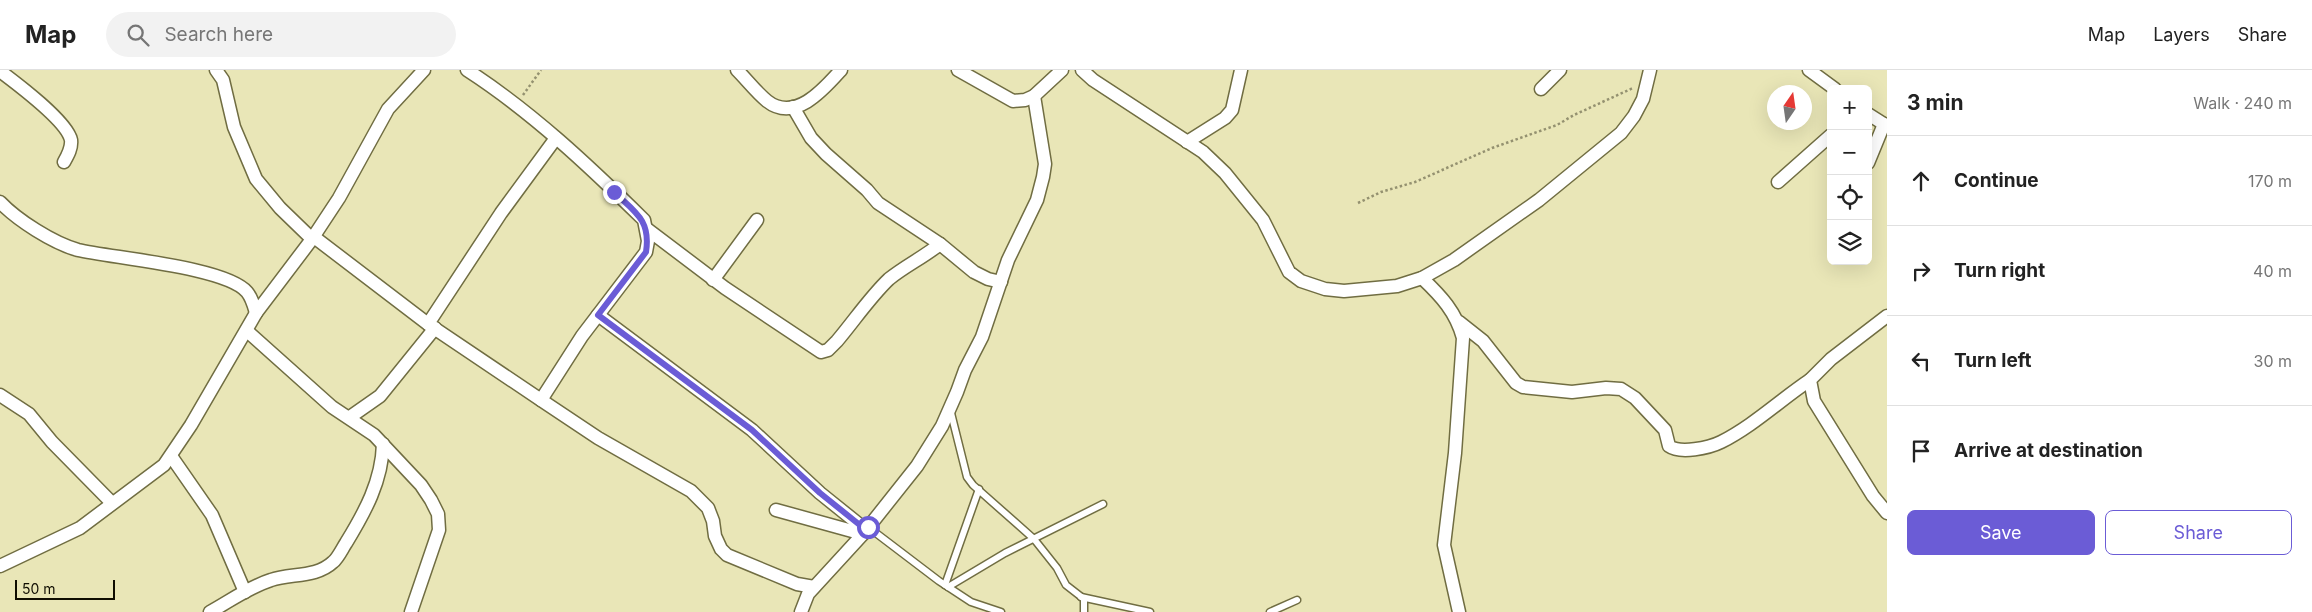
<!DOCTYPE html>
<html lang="en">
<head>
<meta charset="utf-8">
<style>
  body { margin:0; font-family:Inter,sans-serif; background:#f2f2f2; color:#222 }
  .controls { position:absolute; right:15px; top:15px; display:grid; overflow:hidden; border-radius:8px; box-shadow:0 5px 20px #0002 }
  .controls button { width:45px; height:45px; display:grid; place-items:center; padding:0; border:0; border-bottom:1px solid #e0e0e0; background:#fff; color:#222; font:25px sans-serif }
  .compass { position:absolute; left:1767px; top:15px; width:45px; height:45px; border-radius:50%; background:#fff; box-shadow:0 5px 20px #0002; rotate:13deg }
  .scale { position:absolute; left:15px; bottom:12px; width:100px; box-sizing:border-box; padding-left:5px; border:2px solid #0f0d01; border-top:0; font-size:14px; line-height:18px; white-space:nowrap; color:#0f0d01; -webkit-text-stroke:4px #e9e6b7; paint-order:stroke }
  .stop { position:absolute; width:15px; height:15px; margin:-11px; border:4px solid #6b5cd6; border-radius:50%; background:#fff }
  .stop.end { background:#6b5cd6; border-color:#fff; box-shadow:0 1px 5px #0008 }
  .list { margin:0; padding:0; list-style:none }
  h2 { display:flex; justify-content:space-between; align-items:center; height:65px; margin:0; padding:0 20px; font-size:21px }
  h2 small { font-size:16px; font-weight:400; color:#767676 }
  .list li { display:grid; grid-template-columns:32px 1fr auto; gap:15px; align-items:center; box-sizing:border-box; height:90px; padding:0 20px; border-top:1px solid #e0e0e0 }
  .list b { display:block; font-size:19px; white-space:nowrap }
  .list em { font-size:16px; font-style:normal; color:#767676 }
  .actions { display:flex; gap:10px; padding:15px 20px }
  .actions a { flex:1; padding:11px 0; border:1px solid #6b5cd6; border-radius:8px; text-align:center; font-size:18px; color:#6b5cd6 }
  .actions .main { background:#6b5cd6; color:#fff }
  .icon { flex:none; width:28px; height:28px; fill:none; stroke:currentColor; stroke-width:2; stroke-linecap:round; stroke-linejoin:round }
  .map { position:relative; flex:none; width:1887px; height:542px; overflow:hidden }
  header { display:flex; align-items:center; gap:30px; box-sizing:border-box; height:70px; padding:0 25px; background:#fff; border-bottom:1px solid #e0e0e0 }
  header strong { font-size:24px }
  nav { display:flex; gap:28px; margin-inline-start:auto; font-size:18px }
  .search { width:350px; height:45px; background:#f2f2f2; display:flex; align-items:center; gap:12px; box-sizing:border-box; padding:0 18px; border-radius:28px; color:#767676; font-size:19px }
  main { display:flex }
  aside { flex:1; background:#fff }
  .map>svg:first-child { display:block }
</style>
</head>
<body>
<header>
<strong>Map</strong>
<div class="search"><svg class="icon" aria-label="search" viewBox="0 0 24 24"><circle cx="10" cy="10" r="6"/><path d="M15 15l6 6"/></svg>Search here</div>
<nav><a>Map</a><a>Layers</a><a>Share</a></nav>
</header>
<main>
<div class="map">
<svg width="1887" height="542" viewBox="0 0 1887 542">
  <rect width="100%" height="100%" fill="#e9e6b7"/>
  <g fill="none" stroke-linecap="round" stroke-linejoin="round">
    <!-- service casing -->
    <g stroke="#706d42" stroke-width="9">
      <g id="service">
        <polyline points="950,339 967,407 973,415 1034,469 1057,498 1066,515 1084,529 1084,542"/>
        <polyline points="868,457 939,511 971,532 1001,542"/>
        <polyline points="945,515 979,419"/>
        <polyline points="948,517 1005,483 1103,434"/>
        <polyline points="1081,527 1150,542"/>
        <polyline points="1270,542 1297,530"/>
      </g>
    </g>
    <!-- minor casing -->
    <g stroke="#706d42" stroke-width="15">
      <g id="minor">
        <polyline points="216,0 223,10 234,57 256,109 280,138 312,169"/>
        <path d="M467,0C532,42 589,96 644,150L648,171L646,182L582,266L541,330"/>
        <path d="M737,0C747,10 756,22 767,31C795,53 824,19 841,0"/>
        <polyline points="958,0 1013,31 1025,30 1034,26 1062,0"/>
        <polyline points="1082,0 1093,10 1203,82 1225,103 1263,150 1289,202 1301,211 1325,219 1344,221 1397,216 1422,208 1454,190 1539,130 1621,63 1634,46 1643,29 1650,0"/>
        <polyline points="1809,0 1835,19"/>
        <path d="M0,1C16,13 67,51 71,70C72,78 68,85 64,92"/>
        <polyline points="1541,19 1560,0"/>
        <polyline points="793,37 811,68 826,84 867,120 878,133 940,174 974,202 988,209 1001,212"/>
        <polyline points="1868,44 1887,56"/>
        <polyline points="1187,72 1225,48 1232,40 1241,0"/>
        <polyline points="1868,93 1884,54"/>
        <polyline points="1778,112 1831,65"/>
        <path d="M0,132C17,150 53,173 78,180C112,188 226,197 247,222C252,228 254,236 256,243"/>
        <path d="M647,159L725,218L821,282L828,280L837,271C854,251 870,227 889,209C905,196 924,187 940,174"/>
        <polyline points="314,167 428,254 541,330 598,368 691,421 708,438 713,451 715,466 721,479 727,485 797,514 814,517"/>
        <path d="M1422,208C1441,226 1456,242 1463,268L1455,383L1444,475L1459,542"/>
        <polyline points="713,210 757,150"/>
        <polyline points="598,245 752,360 820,423 866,460"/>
        <polyline points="1887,246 1831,289 1810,310 1814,331 1873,426 1887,443"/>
        <path d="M1459,252L1483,271L1516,313L1523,317L1572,322L1606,318L1621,319L1635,328L1665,360L1669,376C1680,384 1709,378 1721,372C1753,356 1780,330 1810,310"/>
        <polyline points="428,254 501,143 556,68"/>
        <polyline points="247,261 332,337 374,365 421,415 431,430 438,444 439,460 411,542"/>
        <polyline points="0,325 29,344 52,372 112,433"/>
        <polyline points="350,347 380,326 435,258"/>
        <polyline points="171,386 212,445 245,522"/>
        <polyline points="776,440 863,464"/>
        <polyline points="0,496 80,458 164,395 191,355 256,243 312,169 339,128 388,39 424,0"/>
        <path d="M210,542C230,531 249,517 271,510C291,503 316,508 333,492C338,488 342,479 346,473C365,442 382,411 383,374"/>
        <polyline points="801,542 808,524 863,464 917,396 942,356 957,322 965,300 982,267 1008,190 1037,130 1043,107 1045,94 1034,26"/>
      </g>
    </g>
    <!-- path -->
    <g stroke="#949170" stroke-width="2.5" stroke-dasharray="2.5 2.5" stroke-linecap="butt">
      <polyline points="523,25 541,0"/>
      <polyline points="1358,133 1381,122 1415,112 1492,78 1557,55 1574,45 1633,18"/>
    </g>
    <!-- service -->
    <use href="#service" stroke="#fff" stroke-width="6"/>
    <!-- minor -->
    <use href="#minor" stroke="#fff" stroke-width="12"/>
  </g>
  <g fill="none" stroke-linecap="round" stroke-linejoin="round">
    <!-- route -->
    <path stroke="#6b5cd6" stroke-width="6" d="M614,122C635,142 651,150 646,182L598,245L752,360L820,423L866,460L868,457"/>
  </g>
</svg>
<div class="controls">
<button>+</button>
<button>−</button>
<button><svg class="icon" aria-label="locate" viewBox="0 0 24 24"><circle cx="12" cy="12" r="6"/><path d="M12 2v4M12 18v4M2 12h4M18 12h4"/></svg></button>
<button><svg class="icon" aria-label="layers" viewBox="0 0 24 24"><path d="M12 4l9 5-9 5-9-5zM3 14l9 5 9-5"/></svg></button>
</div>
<svg class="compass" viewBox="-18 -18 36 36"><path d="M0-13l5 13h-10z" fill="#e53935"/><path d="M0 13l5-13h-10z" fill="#767676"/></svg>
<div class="scale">50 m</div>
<div class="stop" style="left:868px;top:457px"></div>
<div class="stop end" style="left:614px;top:122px"></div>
</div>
<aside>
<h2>3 min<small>Walk · 240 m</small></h2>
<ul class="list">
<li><svg class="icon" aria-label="ahead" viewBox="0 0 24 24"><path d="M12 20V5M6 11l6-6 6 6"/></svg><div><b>Continue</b></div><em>170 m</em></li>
<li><svg class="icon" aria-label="right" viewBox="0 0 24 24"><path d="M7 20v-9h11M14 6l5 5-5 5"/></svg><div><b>Turn right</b></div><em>40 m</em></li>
<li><svg class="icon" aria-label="left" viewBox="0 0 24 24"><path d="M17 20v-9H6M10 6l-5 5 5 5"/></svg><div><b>Turn left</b></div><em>30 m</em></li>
<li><svg class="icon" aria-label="arrive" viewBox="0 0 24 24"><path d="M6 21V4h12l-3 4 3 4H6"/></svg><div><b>Arrive at destination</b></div></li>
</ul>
<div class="actions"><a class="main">Save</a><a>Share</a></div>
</aside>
</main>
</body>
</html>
